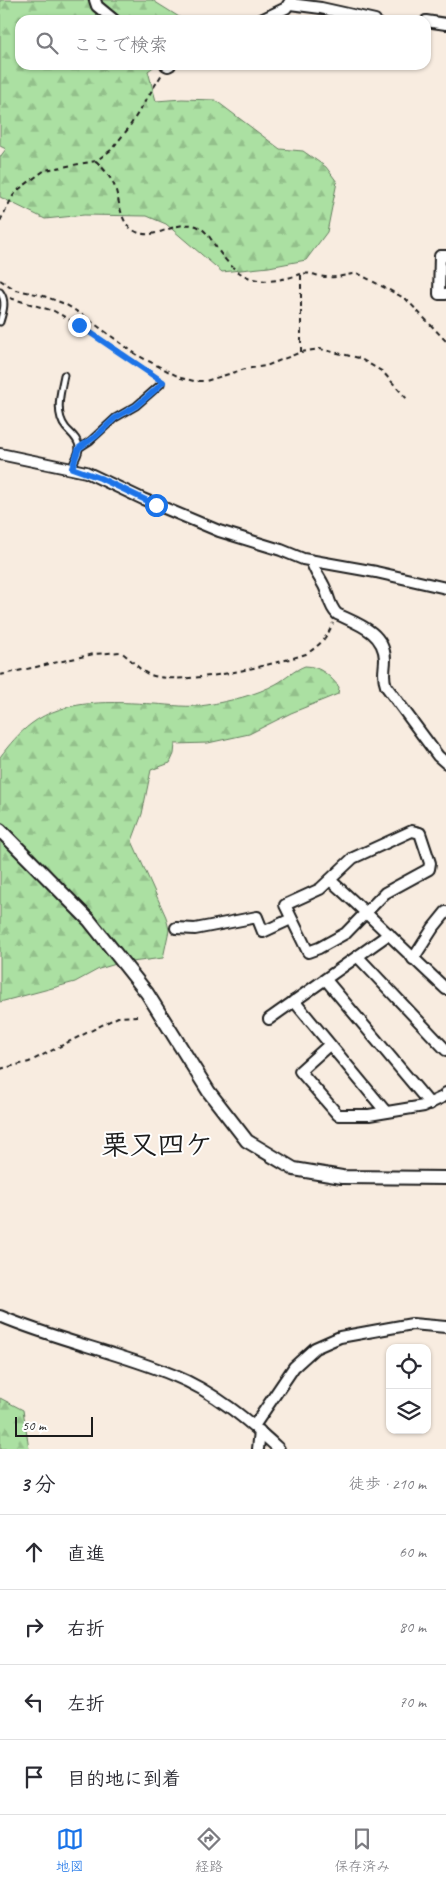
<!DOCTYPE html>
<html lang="ja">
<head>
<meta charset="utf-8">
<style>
  body { margin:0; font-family:Caveat,"Klee One",sans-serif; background:#f7f7f7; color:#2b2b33 }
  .controls { position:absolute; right:15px; bottom:15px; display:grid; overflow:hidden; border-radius:10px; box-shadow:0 1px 4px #0004 }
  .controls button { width:45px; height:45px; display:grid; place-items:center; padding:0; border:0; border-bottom:1px solid #e1e1e2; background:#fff; color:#2b2b33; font:25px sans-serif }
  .scale { position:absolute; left:15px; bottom:12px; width:78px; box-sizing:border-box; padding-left:5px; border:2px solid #1c1c1c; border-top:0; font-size:14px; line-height:18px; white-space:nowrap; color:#1c1c1c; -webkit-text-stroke:4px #fff; paint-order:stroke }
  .stop { position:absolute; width:15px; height:15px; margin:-11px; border:4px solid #1a73e8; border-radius:50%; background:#fff }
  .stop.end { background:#1a73e8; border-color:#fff; box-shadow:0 1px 5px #0008 }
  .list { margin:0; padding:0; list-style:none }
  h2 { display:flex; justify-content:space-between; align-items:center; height:65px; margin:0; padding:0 20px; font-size:21px }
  h2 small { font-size:16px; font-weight:400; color:#7c7c81 }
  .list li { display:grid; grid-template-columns:32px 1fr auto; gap:15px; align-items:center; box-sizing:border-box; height:75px; padding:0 20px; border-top:1px solid #e1e1e2 }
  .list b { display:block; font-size:19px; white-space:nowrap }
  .list em { font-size:16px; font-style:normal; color:#7c7c81 }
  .icon { flex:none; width:28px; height:28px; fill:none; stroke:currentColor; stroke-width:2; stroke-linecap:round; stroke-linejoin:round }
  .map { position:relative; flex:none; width:446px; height:1449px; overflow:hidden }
  .search { position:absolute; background:#fff; box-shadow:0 1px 4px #0004; left:15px; right:15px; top:15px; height:55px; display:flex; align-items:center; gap:12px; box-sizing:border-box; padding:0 18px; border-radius:15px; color:#7c7c81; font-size:19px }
  .sheet { height:365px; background:#fff }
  nav { display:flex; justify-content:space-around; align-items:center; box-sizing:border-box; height:70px; border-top:1px solid #e1e1e2; background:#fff; font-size:14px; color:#7c7c81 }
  nav a { display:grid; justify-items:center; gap:2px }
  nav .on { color:#1a73e8 }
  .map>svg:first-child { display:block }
</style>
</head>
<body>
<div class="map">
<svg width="446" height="1449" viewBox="0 0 446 1449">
  <defs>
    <pattern id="forest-firs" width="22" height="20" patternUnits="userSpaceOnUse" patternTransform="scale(1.25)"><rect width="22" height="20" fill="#abe0a2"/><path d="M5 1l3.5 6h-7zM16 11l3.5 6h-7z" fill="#93c08b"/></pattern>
  </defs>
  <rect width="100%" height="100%" fill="#f8ece0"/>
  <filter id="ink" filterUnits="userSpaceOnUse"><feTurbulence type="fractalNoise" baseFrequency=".02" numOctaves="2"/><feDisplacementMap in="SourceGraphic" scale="10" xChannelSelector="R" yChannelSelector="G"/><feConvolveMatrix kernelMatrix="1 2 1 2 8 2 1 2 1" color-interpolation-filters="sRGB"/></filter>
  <g filter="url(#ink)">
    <!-- forest -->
    <g fill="url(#forest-firs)" stroke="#647e5f">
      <polygon points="0,0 152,0 184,20 20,20 20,65 156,65 148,71 156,101 182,99 215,100 280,149 303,151 326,167 337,182 327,232 306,260 269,267 222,272 166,224 147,216 84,215 45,219 0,197 0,157 6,149 0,146"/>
      <path d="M305,666C320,666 330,676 339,687L338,694L291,713L249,734L208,743L175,744L174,754L170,763L151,770L142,814L132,841L166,917L169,930L163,958L116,964L99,969L75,982L0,1002V757C9,745 19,733 31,724C65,698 114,702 154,704C171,705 189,708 207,705C230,701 256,695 276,684C287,678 294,670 305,666Z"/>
      <polygon points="0,1398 23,1410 29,1449 0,1449"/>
    </g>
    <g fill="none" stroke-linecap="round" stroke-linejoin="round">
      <!-- service casing -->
      <g stroke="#1c1c1c" stroke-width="9">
        <g id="service">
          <path d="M0,292C7,301 3,312 0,322"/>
          <path d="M64,375C61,391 54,413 66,428C71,434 78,438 79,447C80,454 73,461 72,468"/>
          <polyline points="79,448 90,441 115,418 136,406 161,384"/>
        </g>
      </g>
      <!-- minor casing -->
      <g stroke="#1c1c1c" stroke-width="14">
        <g id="minor">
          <polyline points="95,0 97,6 114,20"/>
          <polyline points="290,4 321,8 375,20"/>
          <polyline points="261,20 286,8 291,0"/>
          <polyline points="426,21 446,24"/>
          <polyline points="166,65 168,66 170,65"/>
          <polyline points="446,256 440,256 439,294 446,294"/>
          <polyline points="0,454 86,472 143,499 219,531 281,550 303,559 376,572 446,588"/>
          <path d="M312,562C314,571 319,576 323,584C329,594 328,605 337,614C358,624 384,632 385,659C385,669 382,676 386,686L438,756L446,763"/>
          <polygon points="412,831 420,833 430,863 429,869 385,893 346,933 319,948 308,952 285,905 320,889 353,858"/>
          <path d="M330,880C370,915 407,953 446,989"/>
          <polyline points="176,928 195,929 257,917 263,932 291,919"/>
          <polyline points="358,957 446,1050"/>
          <polyline points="413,959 433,928 446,912"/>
          <polyline points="326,980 430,1104"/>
          <polyline points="294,1001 386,1112"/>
          <polyline points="269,1019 389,934"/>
          <polyline points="329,1045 300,1071 338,1115 369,1115 424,1106 445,1096 446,1093"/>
          <path d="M0,1316C56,1340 117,1352 173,1375C213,1391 248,1420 279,1449"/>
          <polyline points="254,1426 294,1367 315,1348 340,1337 412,1324 446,1327"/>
          <polyline points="258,1449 260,1431"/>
        </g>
      </g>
      <!-- tertiary casing -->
      <g stroke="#1c1c1c" stroke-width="16">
        <polyline id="tertiary" points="0,830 89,920 147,993 209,1092 247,1141 294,1169 342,1177 446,1178"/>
      </g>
      <!-- path -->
      <g stroke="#1c1c1c" stroke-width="2" stroke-dasharray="5 4" stroke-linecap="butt">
        <path d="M96,161C103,168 110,176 114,185C120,199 119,222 133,230C153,243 171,222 192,225C205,227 210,238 216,247C240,283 262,287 301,274"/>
        <polyline points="0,221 13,196 18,190 45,170 96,161 111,150 128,129 162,74"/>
        <polyline points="0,280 16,290 41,295 65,304 81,314 137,355 181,378 194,381 206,381 245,369 266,366 301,352 320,349 359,358 383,372 407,399"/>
        <polyline points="10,298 54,311 79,325 156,377"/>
        <path d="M301,352V274C311,272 316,276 325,277C336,278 347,275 357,273L406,299L446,341"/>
        <path d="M0,675L94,654L121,652C130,658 138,669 148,674C182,688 271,665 306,654C319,646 327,638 333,623"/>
        <polyline points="0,1069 29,1062 118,1017 137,1016"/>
      </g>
      <!-- service -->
      <use href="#service" stroke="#fff" stroke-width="5"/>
      <!-- minor -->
      <use href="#minor" stroke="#fff" stroke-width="10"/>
      <!-- tertiary -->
      <use href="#tertiary" stroke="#fff" stroke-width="12"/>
    </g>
  </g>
  <g fill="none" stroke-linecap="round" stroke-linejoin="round" filter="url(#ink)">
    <!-- route -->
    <polyline stroke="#1a73e8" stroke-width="6" points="79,325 163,382 155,390 136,406 115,418 96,436 79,448 72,468 100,478 156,505"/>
  </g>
  <g text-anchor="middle" stroke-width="4" stroke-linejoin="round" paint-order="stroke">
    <!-- quarter labels -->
    <g font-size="28" font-weight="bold" fill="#1c1c1c" stroke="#fff">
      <text x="157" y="1154">栗又四ケ</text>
    </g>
  </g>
</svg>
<div class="controls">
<button><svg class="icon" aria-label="locate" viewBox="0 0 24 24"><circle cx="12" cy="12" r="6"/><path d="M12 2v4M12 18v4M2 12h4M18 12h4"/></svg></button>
<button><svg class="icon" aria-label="layers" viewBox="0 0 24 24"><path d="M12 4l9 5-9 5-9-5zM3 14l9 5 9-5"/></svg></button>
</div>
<div class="scale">50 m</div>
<div class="stop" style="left:156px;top:505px"></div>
<div class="stop end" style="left:79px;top:325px"></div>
<div class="search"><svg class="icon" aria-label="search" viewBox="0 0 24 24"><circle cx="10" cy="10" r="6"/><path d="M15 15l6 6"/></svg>ここで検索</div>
</div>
<section class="sheet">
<h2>3 分<small>徒歩 · 210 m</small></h2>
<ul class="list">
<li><svg class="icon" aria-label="ahead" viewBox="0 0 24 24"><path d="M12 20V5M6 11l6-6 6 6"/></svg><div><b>直進</b></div><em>60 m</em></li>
<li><svg class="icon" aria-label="right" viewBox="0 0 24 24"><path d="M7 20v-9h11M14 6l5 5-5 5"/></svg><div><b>右折</b></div><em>80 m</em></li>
<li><svg class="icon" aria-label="left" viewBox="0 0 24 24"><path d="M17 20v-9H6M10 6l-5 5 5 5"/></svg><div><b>左折</b></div><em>70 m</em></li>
<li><svg class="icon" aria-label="arrive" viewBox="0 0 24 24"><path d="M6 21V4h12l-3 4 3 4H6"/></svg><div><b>目的地に到着</b></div></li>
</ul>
</section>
<nav>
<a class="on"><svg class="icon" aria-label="map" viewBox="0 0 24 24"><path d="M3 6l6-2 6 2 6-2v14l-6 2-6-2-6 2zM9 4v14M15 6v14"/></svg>地図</a>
<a><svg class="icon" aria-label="directions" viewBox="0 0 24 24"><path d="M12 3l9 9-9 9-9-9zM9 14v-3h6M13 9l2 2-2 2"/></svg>経路</a>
<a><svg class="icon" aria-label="saved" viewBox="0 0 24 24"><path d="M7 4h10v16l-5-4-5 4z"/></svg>保存済み</a>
</nav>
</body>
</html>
